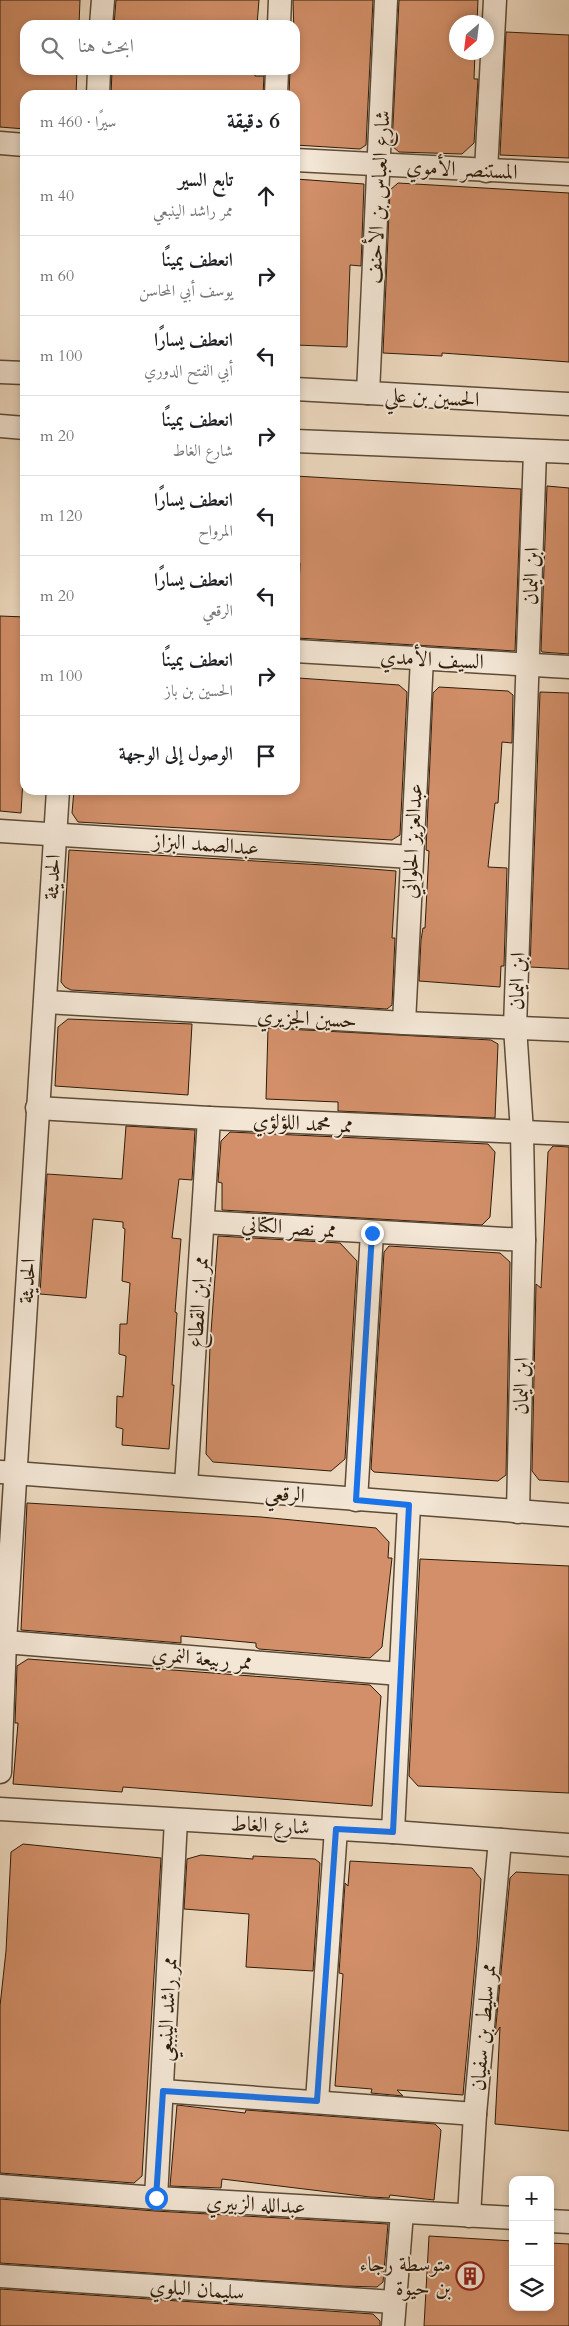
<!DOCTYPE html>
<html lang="ar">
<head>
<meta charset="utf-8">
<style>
  body { margin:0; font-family:Cardo,Amiri,serif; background:#f6f6f6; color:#202124; direction:rtl }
  .controls { position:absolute; right:15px; bottom:15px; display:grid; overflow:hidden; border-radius:10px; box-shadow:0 2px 8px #0003 }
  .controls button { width:45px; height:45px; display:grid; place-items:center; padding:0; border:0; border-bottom:1px solid #e0e0e0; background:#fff; color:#202124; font:25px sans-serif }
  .compass { position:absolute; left:449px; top:15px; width:45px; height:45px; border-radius:50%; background:#fff; box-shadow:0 2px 8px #0003; rotate:208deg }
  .stop { position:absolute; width:15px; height:15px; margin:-11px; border:4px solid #1a73e8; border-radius:50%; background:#fff }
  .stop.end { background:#1a73e8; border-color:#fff; box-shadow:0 1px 5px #0008 }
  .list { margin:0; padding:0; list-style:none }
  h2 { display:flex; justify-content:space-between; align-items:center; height:65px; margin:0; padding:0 20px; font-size:21px }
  h2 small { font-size:16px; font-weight:400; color:#757577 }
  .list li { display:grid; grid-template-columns:32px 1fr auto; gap:15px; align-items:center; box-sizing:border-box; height:80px; padding:0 20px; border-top:1px solid #e0e0e0 }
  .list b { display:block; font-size:19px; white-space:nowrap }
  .list p { margin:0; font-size:16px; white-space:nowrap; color:#757577 }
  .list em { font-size:16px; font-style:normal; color:#757577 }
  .icon { flex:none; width:28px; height:28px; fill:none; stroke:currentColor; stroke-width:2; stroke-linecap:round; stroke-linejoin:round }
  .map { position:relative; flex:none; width:569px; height:2326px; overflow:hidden; direction:ltr }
  .search { position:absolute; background:#fff; box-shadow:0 2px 8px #0003; left:20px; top:20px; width:280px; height:55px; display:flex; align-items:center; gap:12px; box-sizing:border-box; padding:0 18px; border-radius:15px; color:#757577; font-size:19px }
  .panel { position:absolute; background:#fff; box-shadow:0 2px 8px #0003; left:20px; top:90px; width:280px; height:705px; border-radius:15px; direction:rtl }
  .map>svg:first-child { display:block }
</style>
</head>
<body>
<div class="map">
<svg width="569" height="2326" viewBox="0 0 569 2326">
  <rect width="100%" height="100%" fill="#edd9bf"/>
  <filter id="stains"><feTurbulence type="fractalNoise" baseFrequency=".004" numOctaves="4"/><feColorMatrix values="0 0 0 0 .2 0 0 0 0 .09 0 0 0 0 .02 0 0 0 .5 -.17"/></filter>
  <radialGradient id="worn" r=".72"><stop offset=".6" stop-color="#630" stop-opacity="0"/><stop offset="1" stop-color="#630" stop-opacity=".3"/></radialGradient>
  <!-- building -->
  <g fill="#d28f69" stroke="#2d1c0a">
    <polygon points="0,0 80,0 79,25 25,25 25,70 77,70 76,95 25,95 25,129 0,127"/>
    <polygon points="116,0 259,0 257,25 114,25"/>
    <polygon points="293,0 373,0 366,145 360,149 295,145 295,95 289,95 290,70 295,70"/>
    <polygon points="399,0 478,0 477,22 456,22 456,52 475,52 474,79 478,79 474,143 462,154 399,152 392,146"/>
    <polygon points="506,32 569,35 569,158 500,155"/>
    <polygon points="112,70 255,70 255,76 264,76 263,95 111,95"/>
    <polygon points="296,179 364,184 361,266 350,265 347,347 295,345"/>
    <polygon points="398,183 569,193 569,362 442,353 442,356 383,353 390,190"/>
    <polygon points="295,476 521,489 515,651 297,638 300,563 295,563"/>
    <polygon points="547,486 569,488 569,654 542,652 541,650"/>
    <polygon points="0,616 25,617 25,746 21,813 0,811"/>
    <polygon points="298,678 399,685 407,692 400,835 392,840 78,822 72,813 74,790 295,790 295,679"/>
    <polygon points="439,687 508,691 513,695 512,743 502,742 498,803 495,803 488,867 507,868 504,966 501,966 500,987 419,981 421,940 423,928 425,928 429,851 426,850 433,693"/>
    <polygon points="540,692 569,693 569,969 530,967"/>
    <polygon points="69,850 323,865 396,871 392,938 395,938 392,1005 387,1009 71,990 65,987 61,982"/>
    <polygon points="68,1019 192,1024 188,1095 55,1086 58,1027"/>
    <polygon points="268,1028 491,1040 498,1044 495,1118 338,1111 338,1102 266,1099"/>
    <polygon points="126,1126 195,1130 192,1180 179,1179 172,1238 181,1239 175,1312 177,1313 172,1385 174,1385 169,1449 122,1445 123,1429 116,1427 117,1396 123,1397 126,1356 119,1354 120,1324 127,1324 130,1283 122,1281 125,1229 123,1228 123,1222 93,1219 86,1298 40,1294 47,1174 122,1179"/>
    <polygon points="230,1132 488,1144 495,1152 490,1217 482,1225 222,1210 222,1183 218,1182 221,1141"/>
    <polygon points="553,1146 569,1147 569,1482 539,1480 532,1471 536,1284 541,1288 548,1152"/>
    <polygon points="218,1236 340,1243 357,1261 345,1459 331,1471 213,1462 206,1454 210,1346"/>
    <polygon points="389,1246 500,1253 510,1262 506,1475 498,1481 374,1472 371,1469 384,1252"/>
    <polygon points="27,1503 261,1517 376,1528 389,1542 388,1558 392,1558 382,1647 370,1658 259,1649 256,1647 256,1643 181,1636 181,1643 21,1630"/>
    <polygon points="420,1559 569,1566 569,1793 418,1786 409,1776"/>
    <polygon points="28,1659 370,1685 381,1696 372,1806 123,1787 122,1792 13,1784 18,1723 15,1723 17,1666"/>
    <polygon points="23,1844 161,1858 142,2176 134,2183 0,2173 0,2006 6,1951 11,1852"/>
    <polygon points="201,1855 253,1859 253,1856 315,1859 320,1863 313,1971 246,1967 249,1914 184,1909 187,1859"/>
    <polygon points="350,1861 472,1868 481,1879 477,1943 463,2095 397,2090 403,2096 371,2093 372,2089 335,2086 343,1974 339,1973 345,1883 348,1886"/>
    <polygon points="516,1872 569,1875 569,2131 495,2124 500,2027 495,2035 510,1878"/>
    <polygon points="177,2105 245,2113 246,2110 435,2124 441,2130 434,2200 390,2195 389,2198 370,2197 222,2179 221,2188 170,2186"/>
    <polygon points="0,2199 155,2211 388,2224 383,2282 377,2287 344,2286 0,2263"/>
    <polygon points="429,2236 513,2241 513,2307 550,2307 550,2243 569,2244 569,2326 424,2326"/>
    <polygon points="0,2289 373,2314 380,2321 380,2326 0,2326"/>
  </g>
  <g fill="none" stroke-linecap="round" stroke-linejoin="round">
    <!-- minor casing -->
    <g stroke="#5d4b37" stroke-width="25">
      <g id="minor">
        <polyline points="101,25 103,0"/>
        <polyline points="279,25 280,0"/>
        <polyline points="98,95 99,70"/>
        <polyline points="276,95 277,70"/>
        <polyline points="0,143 25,145"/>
        <polyline points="295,160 569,174"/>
        <polyline points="486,171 495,0"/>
        <polyline points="0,372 25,373"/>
        <polyline points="295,389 569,404"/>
        <polyline points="368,393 386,0"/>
        <polyline points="0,426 25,428"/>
        <polyline points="295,441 569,452"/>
        <polyline points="295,651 569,667"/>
        <polyline points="0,831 411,857"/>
        <polyline points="46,1002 404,1023 569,1030"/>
        <polyline points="404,1023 422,658"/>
        <polyline points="37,1108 209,1118 569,1134"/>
        <polyline points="203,1222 524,1240"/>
        <polyline points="1,1472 569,1515"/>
        <polyline points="186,1485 209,1118"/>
        <polyline points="356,1500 372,1233"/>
        <polyline points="518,1512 524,1240 522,1132 515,1027 535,451"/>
        <polyline points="5,1642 400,1674"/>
        <polyline points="0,1772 5,1642 58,790"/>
        <polyline points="0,1809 393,1832 569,1845"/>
        <polyline points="393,1832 409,1505"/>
        <polyline points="163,2091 475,2114"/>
        <polyline points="317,2101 336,1829"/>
        <polyline points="0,2186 156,2198 513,2218"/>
        <polyline points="156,2198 176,1820"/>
        <polyline points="469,2216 475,2114 500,1840"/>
        <polyline points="550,2221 569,2222"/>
        <polyline points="0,2276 394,2302"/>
        <polyline points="393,2326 402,2213"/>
      </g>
    </g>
    <!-- minor -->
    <use href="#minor" stroke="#f3e6d5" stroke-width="22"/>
  </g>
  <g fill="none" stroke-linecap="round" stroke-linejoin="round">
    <!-- route -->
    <polyline stroke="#1a73e8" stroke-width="6" points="156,2198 163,2091 317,2101 336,1829 393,1832 409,1505 356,1500 372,1233"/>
  </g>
  <!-- icons -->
  <defs>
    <g id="building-ring" transform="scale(1.4375)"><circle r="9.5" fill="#f3e6d5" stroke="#8f2418" stroke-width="1.5"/><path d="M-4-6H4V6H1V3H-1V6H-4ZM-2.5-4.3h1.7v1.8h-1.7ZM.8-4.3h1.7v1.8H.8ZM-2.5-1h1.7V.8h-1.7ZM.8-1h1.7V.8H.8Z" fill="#8f2418"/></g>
  </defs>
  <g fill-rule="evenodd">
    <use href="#building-ring" x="470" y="2276"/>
  </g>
  <g text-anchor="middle" stroke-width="4" stroke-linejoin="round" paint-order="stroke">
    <!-- street labels -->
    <g font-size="21" fill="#2d1c0a" stroke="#f3e6d5">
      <text transform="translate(462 169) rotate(3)" y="7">المستنصر الأموي</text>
      <text transform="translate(378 197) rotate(-87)" y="7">شارع العباس بن الأحنف</text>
      <text transform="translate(432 397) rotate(3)" y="7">الحسين بن علي</text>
      <text transform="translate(531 576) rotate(-88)" y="7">ابن اليمان</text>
      <text transform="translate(432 659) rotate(3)" y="7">السيف الأمدي</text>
      <text transform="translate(412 841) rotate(-87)" y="7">عبدالعزيز الحلواني</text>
      <text transform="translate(206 844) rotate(4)" y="7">عبدالصمد البزاز</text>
      <text transform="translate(52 877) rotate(-87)" y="7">الحديثة</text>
      <text transform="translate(517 981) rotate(-88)" y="7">ابن اليمان</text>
      <text transform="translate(307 1018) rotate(3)" y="7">حسين الجزيري</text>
      <text transform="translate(303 1123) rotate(3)" y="7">ممر محمد اللؤلؤي</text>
      <text transform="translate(289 1227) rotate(4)" y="7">ممر نصر الكتاني</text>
      <text transform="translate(27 1281) rotate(-86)" y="7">الحديثة</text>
      <text transform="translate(198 1302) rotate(-86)" y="7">ممر ابن القطاع</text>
      <text transform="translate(521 1386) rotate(-89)" y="7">ابن اليمان</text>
      <text transform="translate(285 1494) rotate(5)" y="7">الرقعي</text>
      <text transform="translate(202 1658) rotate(5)" y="7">ممر ربيعة النمري</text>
      <text transform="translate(270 1825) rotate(3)" y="7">شارع الغاط</text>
      <text transform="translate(167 2009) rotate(-87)" y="7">ممر راشد الينبعي</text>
      <text transform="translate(483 2027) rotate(-85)" y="7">ممر سليط بن سفيان</text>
      <text transform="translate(256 2204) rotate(3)" y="7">عبدالله الزبيري</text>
      <text transform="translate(197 2289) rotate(4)" y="7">سليمان البلوي</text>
    </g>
    <!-- poi labels -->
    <g font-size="21" fill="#2d1c0a" stroke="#f3e6d5" text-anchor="end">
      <text x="451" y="2271">متوسطة رجاء<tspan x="451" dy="24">بن حيوة</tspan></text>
    </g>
  </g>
  <rect width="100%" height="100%" filter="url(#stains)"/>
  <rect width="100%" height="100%" fill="url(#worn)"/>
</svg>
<div class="controls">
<button>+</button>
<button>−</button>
<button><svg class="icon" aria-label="layers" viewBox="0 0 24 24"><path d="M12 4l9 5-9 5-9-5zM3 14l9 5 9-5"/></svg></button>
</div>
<svg class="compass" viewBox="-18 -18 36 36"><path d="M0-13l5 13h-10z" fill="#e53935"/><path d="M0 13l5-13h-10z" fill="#757577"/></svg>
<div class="stop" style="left:156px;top:2198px"></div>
<div class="stop end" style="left:372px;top:1233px"></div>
<div class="search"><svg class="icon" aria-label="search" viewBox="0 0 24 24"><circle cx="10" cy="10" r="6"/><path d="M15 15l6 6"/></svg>ابحث هنا</div>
<section class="panel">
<h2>6 دقيقة<small>سيرًا · 460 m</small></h2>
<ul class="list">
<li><svg class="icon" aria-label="ahead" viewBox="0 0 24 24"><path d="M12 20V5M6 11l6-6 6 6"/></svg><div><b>تابع السير</b><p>ممر راشد الينبعي</p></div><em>40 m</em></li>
<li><svg class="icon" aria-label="right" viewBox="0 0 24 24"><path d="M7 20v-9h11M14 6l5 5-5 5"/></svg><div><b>انعطف يمينًا</b><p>يوسف أبي المحاسن</p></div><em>60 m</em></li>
<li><svg class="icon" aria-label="left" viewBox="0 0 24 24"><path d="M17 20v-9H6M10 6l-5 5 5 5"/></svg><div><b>انعطف يسارًا</b><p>أبي الفتح الدوري</p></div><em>100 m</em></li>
<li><svg class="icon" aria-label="right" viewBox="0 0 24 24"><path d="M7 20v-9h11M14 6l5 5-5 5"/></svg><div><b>انعطف يمينًا</b><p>شارع الغاط</p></div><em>20 m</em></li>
<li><svg class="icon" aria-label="left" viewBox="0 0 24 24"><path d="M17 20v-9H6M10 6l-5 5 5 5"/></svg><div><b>انعطف يسارًا</b><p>المرواح</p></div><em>120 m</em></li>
<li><svg class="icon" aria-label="left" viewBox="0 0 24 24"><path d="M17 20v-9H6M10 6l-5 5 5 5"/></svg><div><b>انعطف يسارًا</b><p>الرقعي</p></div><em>20 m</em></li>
<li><svg class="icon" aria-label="right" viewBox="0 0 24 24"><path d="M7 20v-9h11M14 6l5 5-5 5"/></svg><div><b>انعطف يمينًا</b><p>الحسين بن باز</p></div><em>100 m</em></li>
<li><svg class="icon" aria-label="arrive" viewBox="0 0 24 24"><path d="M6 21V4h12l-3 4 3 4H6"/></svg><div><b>الوصول إلى الوجهة</b></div></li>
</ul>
</section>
</div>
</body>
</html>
